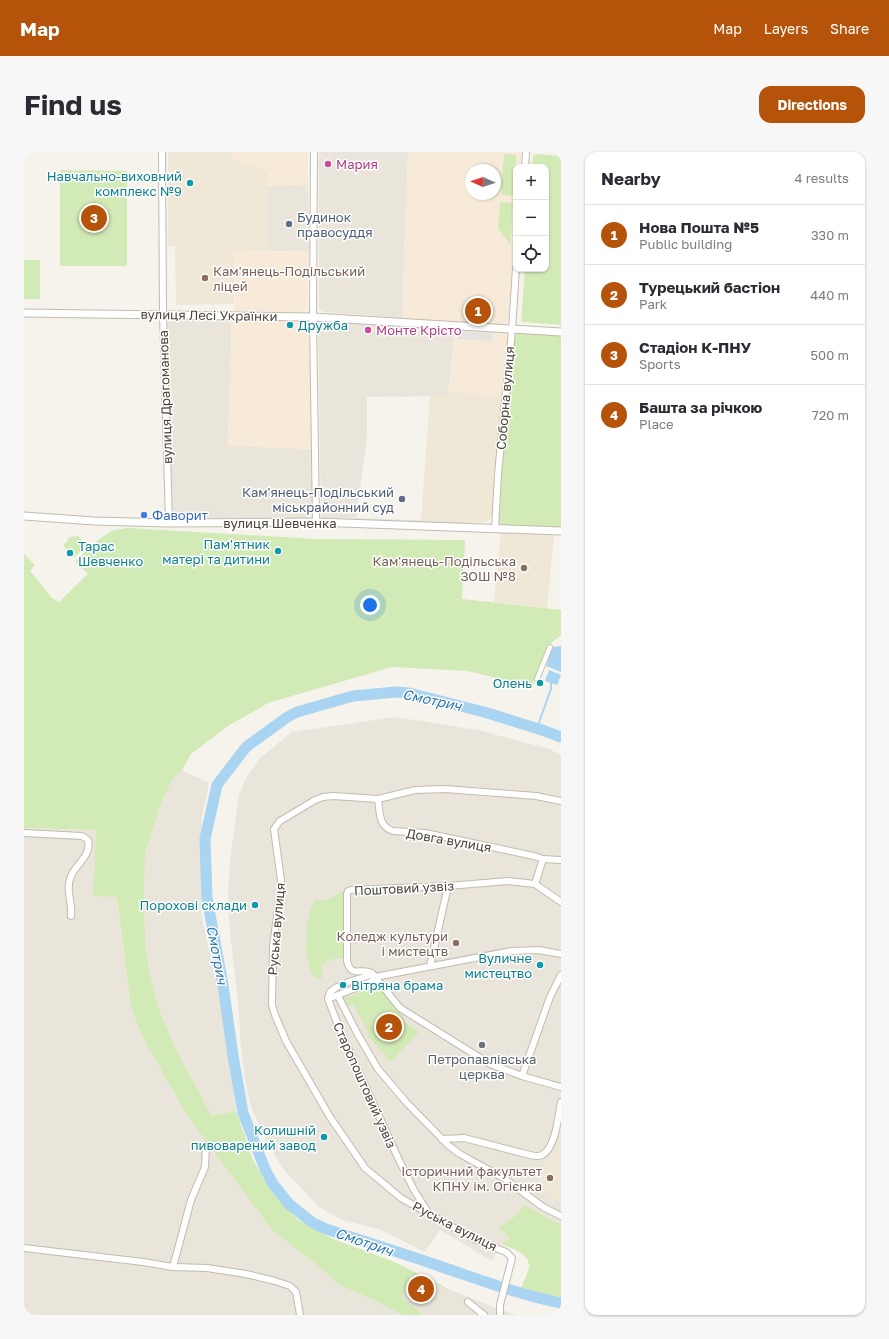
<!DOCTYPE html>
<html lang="en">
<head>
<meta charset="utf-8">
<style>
  body { margin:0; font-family:"Golos Text",sans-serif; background:#f7f7f7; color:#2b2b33 }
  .controls { position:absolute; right:12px; top:12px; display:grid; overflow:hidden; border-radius:8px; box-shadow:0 1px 3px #0004 }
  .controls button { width:36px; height:36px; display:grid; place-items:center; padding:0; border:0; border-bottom:1px solid #e1e1e2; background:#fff; color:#2b2b33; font:20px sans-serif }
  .compass { position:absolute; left:441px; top:12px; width:36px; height:36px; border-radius:50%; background:#fff; box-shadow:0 1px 3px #0004; rotate:273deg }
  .you { position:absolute; left:346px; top:453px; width:14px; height:14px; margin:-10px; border:3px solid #fff; border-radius:50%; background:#1a73e8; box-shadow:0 0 0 6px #1a73e833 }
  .badge { display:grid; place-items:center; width:26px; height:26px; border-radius:50%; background:#b45309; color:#fff; font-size:13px; font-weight:700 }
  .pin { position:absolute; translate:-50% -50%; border:2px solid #fff; box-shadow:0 1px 4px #0006 }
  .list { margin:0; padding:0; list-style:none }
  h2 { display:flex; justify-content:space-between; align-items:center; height:52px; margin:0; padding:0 16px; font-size:17px }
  h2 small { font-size:13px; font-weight:400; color:#7c7c81 }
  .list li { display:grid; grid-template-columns:26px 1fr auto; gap:12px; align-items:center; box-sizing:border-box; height:60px; padding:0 16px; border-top:1px solid #e1e1e2 }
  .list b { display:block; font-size:15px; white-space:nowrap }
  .list p { margin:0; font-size:13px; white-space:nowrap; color:#7c7c81 }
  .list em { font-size:13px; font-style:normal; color:#7c7c81 }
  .icon { flex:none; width:22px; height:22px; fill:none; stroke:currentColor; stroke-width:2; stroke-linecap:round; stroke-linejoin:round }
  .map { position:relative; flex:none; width:537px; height:1163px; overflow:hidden; border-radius:12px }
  header { display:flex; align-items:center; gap:24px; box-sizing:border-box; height:56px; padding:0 20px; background:#b45309; color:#fff }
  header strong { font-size:19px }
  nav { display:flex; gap:22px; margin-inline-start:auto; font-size:14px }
  .intro { display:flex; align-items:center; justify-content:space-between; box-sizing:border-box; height:96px; padding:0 24px }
  h1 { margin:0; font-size:28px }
  .button { padding:10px 18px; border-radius:12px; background:#b45309; color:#fff; font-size:14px; font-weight:700 }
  main { display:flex; gap:24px; padding:0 24px }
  aside { flex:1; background:#fff; border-radius:12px; box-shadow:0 1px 3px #0004 }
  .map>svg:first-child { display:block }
</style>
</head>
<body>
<header>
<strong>Map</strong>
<nav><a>Map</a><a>Layers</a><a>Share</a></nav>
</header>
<div class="intro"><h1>Find us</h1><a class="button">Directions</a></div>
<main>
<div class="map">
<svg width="537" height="1163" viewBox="0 0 537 1163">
  <rect width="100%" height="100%" fill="#f6f3ec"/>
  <!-- residential -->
  <g fill="#eae5da">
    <polygon points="295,0 384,0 378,166 299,160 295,157"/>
    <polygon points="284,33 285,99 244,99 243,34"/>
    <polygon points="208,166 204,293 288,297 288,361 283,366 152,366 148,362 142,173 145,167"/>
    <polygon points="294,169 431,175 424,244 343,245 343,286 332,366 297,366"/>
    <polygon points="371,565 454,578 526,597 537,604 537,1073 500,1053 489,1066 474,1076 486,1086 477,1092 468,1109 416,1078 401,1100 355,1077 317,1068 295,1055 260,1018 243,990 227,955 221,927 217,895 214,850 206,780 204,744 206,708 215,643 222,626 237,605 268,580"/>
    <polygon points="158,618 185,631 178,665 177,763 195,837 212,959 187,965 150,893 137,862 127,828 122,801 120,756 121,701 137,652 147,630"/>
    <polygon points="0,676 72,678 70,744 93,744 107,856 119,886 162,962 248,1078 299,1117 315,1133 352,1149 378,1163 0,1163"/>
    <polygon points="387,1123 429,1139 464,1153 492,1163 400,1163 378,1146"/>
  </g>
  <!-- commercial -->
  <g fill="#f7ead8" fill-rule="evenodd">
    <polygon points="208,0 284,0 284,33 243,34 243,19 232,15 207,8"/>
    <path d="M384,0H498L497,15H492V78L484,168L482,172L478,173L378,166ZM447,18H471V42H447Z"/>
    <polygon points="285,99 283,156 280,160 211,159 210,100"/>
    <polygon points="208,166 283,167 286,170 288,297 204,294"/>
    <polygon points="431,175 479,179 482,182 484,188 478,244 425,240"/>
  </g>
  <!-- education -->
  <g fill="#efe8d6">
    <polygon points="144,0 208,0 208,8 232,15 243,19 244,99 210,100 210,152 152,153 151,94 144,94"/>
    <polygon points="425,240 478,244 468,363 466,368 460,371 397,369 406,244 424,244"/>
    <polygon points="477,380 530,383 523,456 470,450"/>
    <polygon points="537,989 537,1049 529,1046 515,1034 516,1019 525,1006 535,994"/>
  </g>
  <!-- green -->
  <g fill="#d2eab5">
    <polygon points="480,2 492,3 489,44 477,43"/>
    <polygon points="513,2 537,4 537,173 497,170 501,117 522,117 522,15 508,15 509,4"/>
    <polygon points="36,18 103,19 103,114 36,114"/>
    <polygon points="476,50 489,51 486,93 474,76"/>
    <rect x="0" y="108" width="16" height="39"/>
    <polygon points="488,178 537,180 537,379 471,377"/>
    <polygon points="104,376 292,387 441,388 438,447 537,458 537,483 525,493 508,535 444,519 368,515 244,551 204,574 167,602 158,618 147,630 137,652 121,701 120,756 122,801 127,828 137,862 150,893 187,964 212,959 229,1008 248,1040 274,1068 309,1087 368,1109 429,1139 387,1123 378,1146 400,1163 378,1163 352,1149 315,1133 298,1117 248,1078 162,962 119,886 107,856 93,745 69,744 72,678 0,676 0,402 11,413 6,419 28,446 35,450 64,422 51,409 75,387 89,378"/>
    <polygon points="54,384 62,392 61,395 50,405 39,394 46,385"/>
    <path d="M322,737L321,806L308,807L298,813V826L293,827L287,821L282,800L283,772L286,759L292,747C304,751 313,743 322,737Z"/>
    <polygon points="354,832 361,834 381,870 395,880 366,910 343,883 345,881 329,852 323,855 320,847"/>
    <path d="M500,1053L537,1073V1145H521L496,1139C498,1132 504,1122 505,1115C506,1101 487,1096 477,1092L486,1086L474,1076L489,1066Z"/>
  </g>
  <!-- parking -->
  <g fill="#e5e3e0">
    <polygon points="434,179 469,181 468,189 434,187"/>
    <polygon points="332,366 443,370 444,376 332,372"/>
  </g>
  <!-- water -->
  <g fill="#a9d4f2">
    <polygon points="537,494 537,520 522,514 529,495"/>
    <polygon points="525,518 537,523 533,533 521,529"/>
  </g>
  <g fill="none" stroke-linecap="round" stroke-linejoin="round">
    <!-- stream -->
    <polyline stroke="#a9d4f2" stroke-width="2" points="513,576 527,537 527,531"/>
    <!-- river -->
    <path stroke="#a9d4f2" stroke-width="11" d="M537,585L518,578L460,560L385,541L372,540L329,544L273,560L262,566L222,595L193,633L181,687L183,746L199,833L209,904L219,961L241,1017L249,1032L265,1052L289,1071L302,1077C342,1090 381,1102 421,1116C459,1129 497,1143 537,1151"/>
    <!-- minor-tunnel -->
    <polyline stroke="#d4d0c8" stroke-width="6" stroke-dasharray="6 3" stroke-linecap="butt" points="313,835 324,830"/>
    <!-- pedestrian casing -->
    <g stroke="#c2bbae" stroke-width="6">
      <polyline id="pedestrian" points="513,527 526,495"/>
    </g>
    <!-- minor casing -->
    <g stroke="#c2bbae" stroke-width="8">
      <g id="minor">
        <polyline points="138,0 139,162 145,371"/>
        <polyline points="290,0 289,165 292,370"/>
        <polyline points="501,15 502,0"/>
        <polyline points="471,377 474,322 488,178 492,116"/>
        <path d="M354,647C356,660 354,674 369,679L401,681L510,704L519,707L511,732"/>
        <path d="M0,681L58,684L64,688C68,703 52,712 47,724C41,740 49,750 47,764"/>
        <polyline points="519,707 537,708"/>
        <path d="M537,750L511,732L484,729L424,734L327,738L324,739L323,742V809C328,827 336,815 348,821L376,856L466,912L498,924L537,935"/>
        <polyline points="406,814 424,734"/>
        <polyline points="324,830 347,823 351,825 487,799 515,798 537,802"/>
        <polyline points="313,835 306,840 304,847 317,881 375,1008 390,1038 403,1059"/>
        <polyline points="314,844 333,881 354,917 382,950 425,994 436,1002 481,1027 519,1055 537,1064"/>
        <polyline points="304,847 349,829 351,825"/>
        <polyline points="498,924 526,845 537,823"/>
        <path d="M418,987L440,986L506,1003C510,1004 514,1005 518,1003C532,996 534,964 537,950"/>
        <polyline points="0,1096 119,1110 149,1115 183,1116 222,1122 251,1129 266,1134 272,1140 276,1163"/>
        <polyline points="149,1115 167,1048 181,1015 182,993"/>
        <polyline points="444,1150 460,1163"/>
        <polyline points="476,1163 476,1153 488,1106 482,1100 452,1088 377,1046 341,1016 306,965 262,889 251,863 248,853 249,794 257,736 257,728 250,677 256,669 291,648 299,645 309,644 354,647 391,638 421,637 512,644 537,649"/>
      </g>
    </g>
    <!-- tertiary casing -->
    <g stroke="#c2bbae" stroke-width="9">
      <g id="tertiary">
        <polyline points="0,161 289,165 537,180"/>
        <polyline points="0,364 70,369 145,371 292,370 537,379"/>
      </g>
    </g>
    <!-- pedestrian -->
    <use href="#pedestrian" stroke="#fff" stroke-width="4.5"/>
    <!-- minor -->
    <use href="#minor" stroke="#fff" stroke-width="6"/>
    <!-- tertiary -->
    <use href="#tertiary" stroke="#fff" stroke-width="7"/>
  </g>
  <!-- markers -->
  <g fill="#d1479c" stroke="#fff" stroke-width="1.5">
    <circle cx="304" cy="12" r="4"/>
    <circle cx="344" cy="178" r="4"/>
  </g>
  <g fill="#0f9aa8" stroke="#fff" stroke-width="1.5">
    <circle cx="166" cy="31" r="4"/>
    <circle cx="266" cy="173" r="4"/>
    <circle cx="254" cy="399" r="4"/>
    <circle cx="46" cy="401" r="4"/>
    <circle cx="516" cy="531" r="4"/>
    <circle cx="231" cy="753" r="4"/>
    <circle cx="516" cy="813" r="4"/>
    <circle cx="319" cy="833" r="4"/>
    <circle cx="300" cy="985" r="4"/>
  </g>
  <g fill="#5c6f8a" stroke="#fff" stroke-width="1.5">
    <circle cx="265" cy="72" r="4"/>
    <circle cx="378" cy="347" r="4"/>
  </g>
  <g fill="#8d6e63" stroke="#fff" stroke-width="1.5">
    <circle cx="181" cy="126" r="4"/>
    <circle cx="500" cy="416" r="4"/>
    <circle cx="432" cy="791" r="4"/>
    <circle cx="526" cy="1026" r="4"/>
  </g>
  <circle fill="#3f7fe0" stroke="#fff" stroke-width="1.5" cx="120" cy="363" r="4"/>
  <circle fill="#6b7280" stroke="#fff" stroke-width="1.5" cx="458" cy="893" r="4"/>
  <g text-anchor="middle" stroke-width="3" stroke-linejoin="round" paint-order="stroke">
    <!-- hotel labels -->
    <g font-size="13" fill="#b23c85" stroke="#fff" text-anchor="start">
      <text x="312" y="17">Мария</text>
      <text x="352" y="183">Монте Крісто</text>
    </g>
    <!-- culture labels -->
    <g font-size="13" fill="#0d838f" stroke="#fff" text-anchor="end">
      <text x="158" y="29">Навчально-виховний<tspan x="158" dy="15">комплекс №9</tspan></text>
      <text x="274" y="178" text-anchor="start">Дружба</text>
      <text x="246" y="397">Пам'ятник<tspan x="246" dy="15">матері та дитини</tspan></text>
      <text x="54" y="399" text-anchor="start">Тарас<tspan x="54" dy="15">Шевченко</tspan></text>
      <text x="508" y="536">Олень</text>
      <text x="223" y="758">Порохові склади</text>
      <text x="508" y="811">Вуличне<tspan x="508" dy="15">мистецтво</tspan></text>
      <text x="327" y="838" text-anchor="start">Вітряна брама</text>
      <text x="292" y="983">Колишній<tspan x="292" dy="15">пивоварений завод</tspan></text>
    </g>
    <!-- service labels -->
    <g font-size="13" fill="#4e5e75" stroke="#fff" text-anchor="start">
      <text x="273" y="70">Будинок<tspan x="273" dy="15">правосуддя</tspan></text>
      <text x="370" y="345" text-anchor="end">Кам'янець-Подільський<tspan x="370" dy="15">міськрайонний суд</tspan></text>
    </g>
    <!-- education labels -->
    <g font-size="13" fill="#785e54" stroke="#fff" text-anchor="end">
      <text x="189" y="124" text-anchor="start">Кам'янець-Подільський<tspan x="189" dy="15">ліцей</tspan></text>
      <text x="492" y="414">Кам'янець-Подільська<tspan x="492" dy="15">ЗОШ №8</tspan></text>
      <text x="424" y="789">Коледж культури<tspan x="424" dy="15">і мистецтв</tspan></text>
      <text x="518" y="1024">Історичний факультет<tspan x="518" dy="15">КПНУ ім. Огієнка</tspan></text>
    </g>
    <!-- street labels -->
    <g font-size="13" fill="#4b4439" stroke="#fff">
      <text transform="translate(185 163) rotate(1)" y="5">вулиця Лесі Українки</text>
      <text transform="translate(141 245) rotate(-92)" y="5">вулиця Драгоманова</text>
      <text transform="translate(481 246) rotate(-85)" y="5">Соборна вулиця</text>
      <text x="256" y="376">вулиця Шевченка</text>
      <text transform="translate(425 688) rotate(10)" y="5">Довга вулиця</text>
      <text transform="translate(380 736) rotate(-3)" y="5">Поштовий узвіз</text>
      <text transform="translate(252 777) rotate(-85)" y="5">Руська вулиця</text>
      <text transform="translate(341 933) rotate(66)" y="5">Старопоштовий узвіз</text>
      <text transform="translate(431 1074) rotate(27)" y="5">Руська вулиця</text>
    </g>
    <!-- shop labels -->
    <g font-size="13" fill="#366cbe" stroke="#fff" text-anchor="start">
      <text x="128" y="368">Фаворит</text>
    </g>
    <!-- worship labels -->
    <g font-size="13" fill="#5b616d" stroke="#fff">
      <text x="458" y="912">Петропавлівська<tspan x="458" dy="15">церква</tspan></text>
    </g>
    <!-- water labels -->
    <g font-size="14" font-style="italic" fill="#2e7ab2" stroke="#fff">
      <text transform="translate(408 548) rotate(12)" y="5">Смотрич</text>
      <text transform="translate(193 803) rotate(79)" y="5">Смотрич</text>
      <text transform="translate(340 1090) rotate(19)" y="5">Смотрич</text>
    </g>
  </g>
</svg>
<div class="controls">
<button>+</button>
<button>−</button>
<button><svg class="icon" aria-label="locate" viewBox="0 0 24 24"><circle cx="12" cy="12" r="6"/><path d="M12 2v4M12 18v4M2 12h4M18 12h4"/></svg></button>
</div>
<svg class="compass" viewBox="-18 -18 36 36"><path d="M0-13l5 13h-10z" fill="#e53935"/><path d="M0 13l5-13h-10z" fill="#7c7c81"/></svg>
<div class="you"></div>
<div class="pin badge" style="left:454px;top:159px">1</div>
<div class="pin badge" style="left:365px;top:875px">2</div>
<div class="pin badge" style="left:70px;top:66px">3</div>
<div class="pin badge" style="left:397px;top:1137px">4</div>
</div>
<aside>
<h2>Nearby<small>4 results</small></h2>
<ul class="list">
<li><span class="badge">1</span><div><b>Нова Пошта №5</b><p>Public building</p></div><em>330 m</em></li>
<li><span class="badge">2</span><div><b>Турецький бастіон</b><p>Park</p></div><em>440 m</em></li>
<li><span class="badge">3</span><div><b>Стадіон К-ПНУ</b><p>Sports</p></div><em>500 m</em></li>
<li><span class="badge">4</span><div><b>Башта за річкою</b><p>Place</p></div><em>720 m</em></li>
</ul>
</aside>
</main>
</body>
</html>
